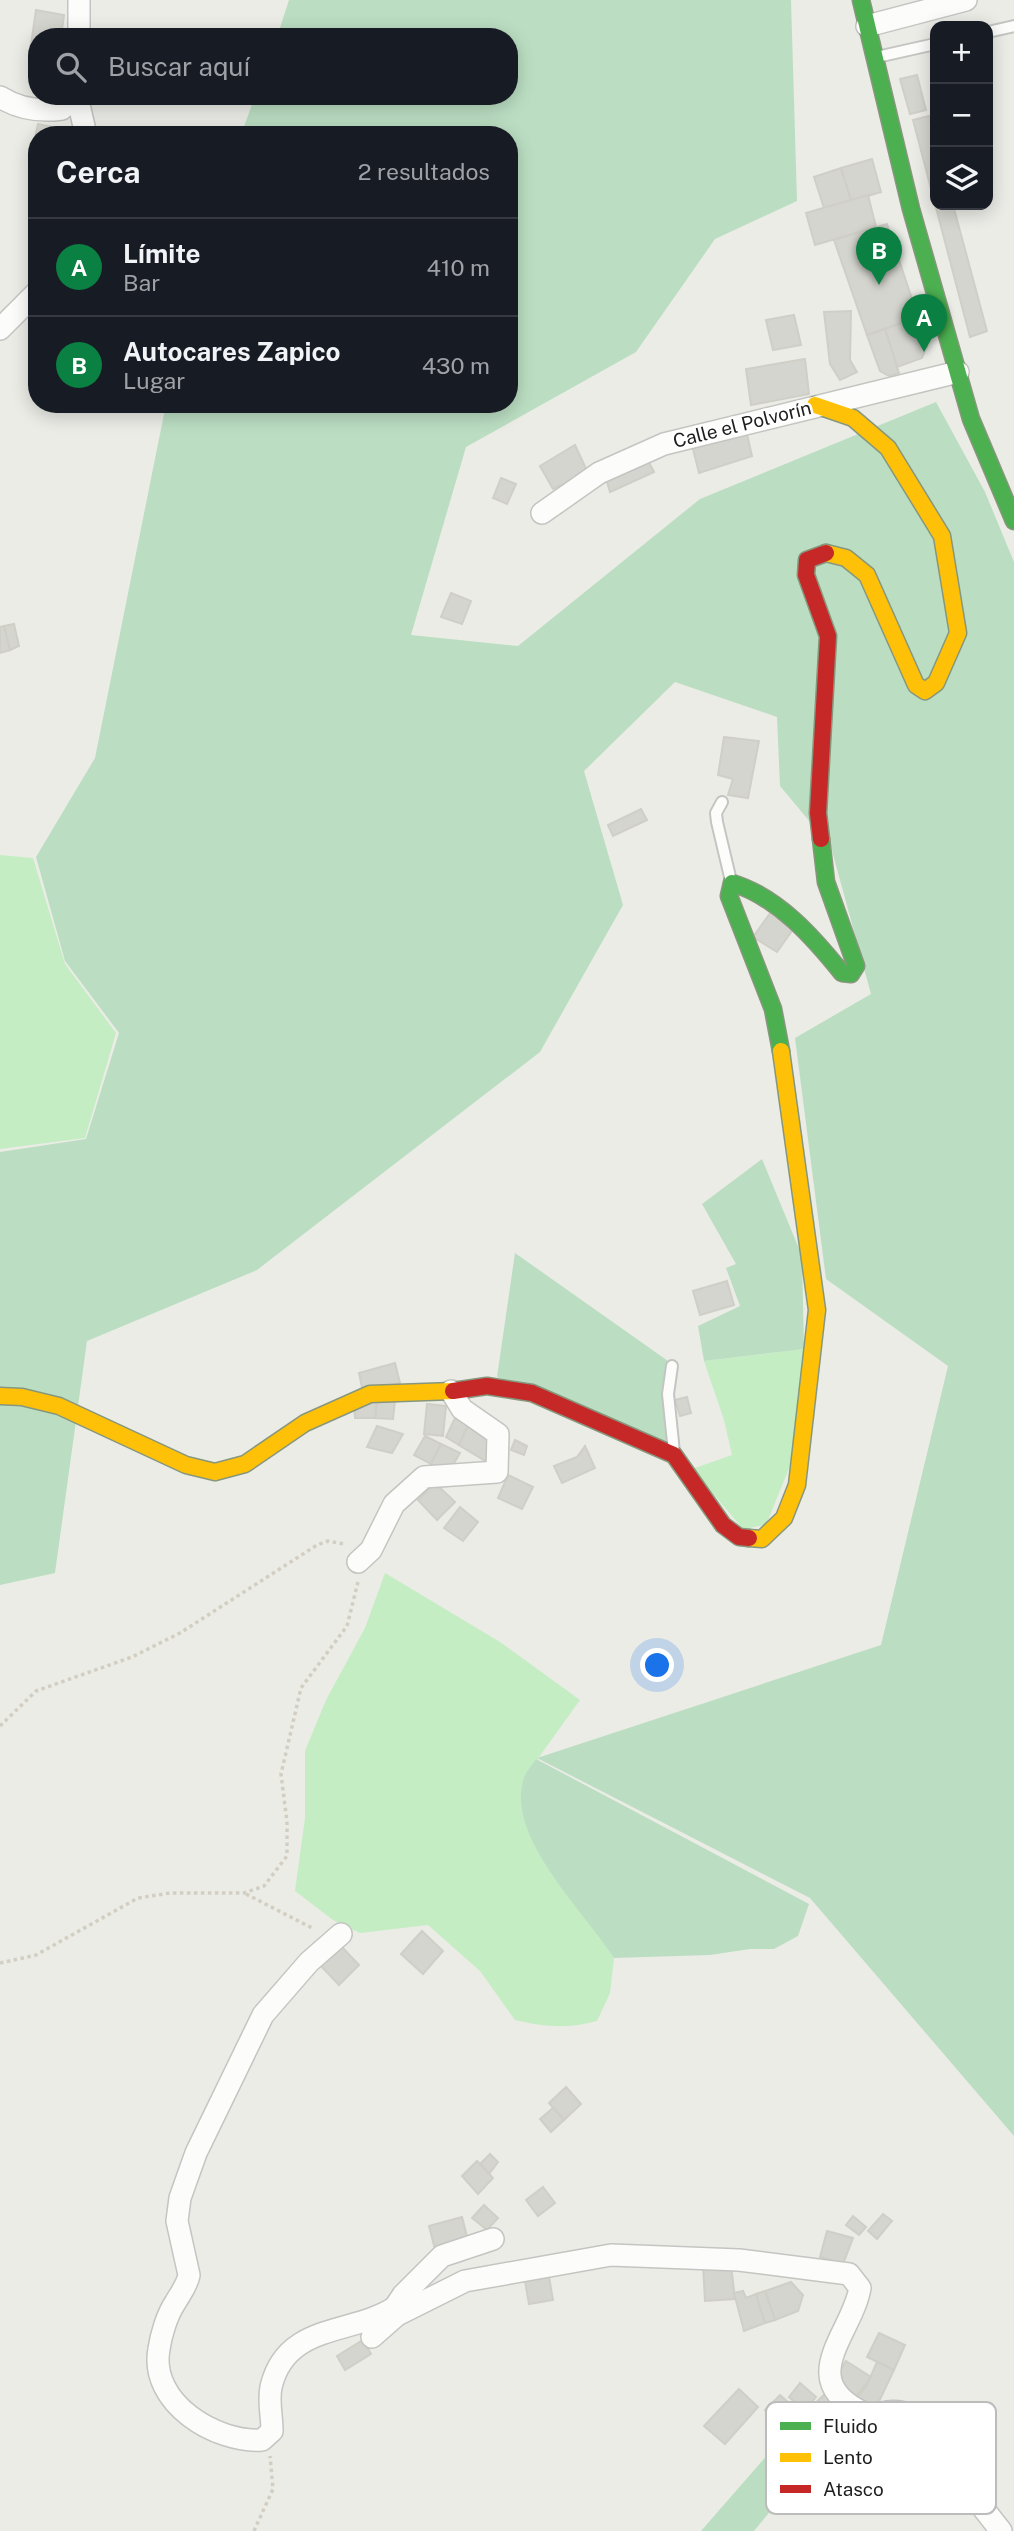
<!DOCTYPE html>
<html lang="es">
<head>
<meta charset="utf-8">
<style>
  body { margin:0; font-family:"Public Sans",sans-serif; background:#242831; color:#f1f3f6 }
  .controls { position:absolute; right:21px; top:21px; display:grid; overflow:hidden; border-radius:14px; box-shadow:0 4px 18px #0003 }
  .controls button { width:63px; height:63px; display:grid; place-items:center; padding:0; border:0; border-bottom:2px solid #363941; background:#171b24; color:#f1f3f6; font:35px sans-serif }
  .you { position:absolute; left:658px; top:1666px; width:24px; height:24px; margin:-18px; border:5px solid #fff; border-radius:50%; background:#1a73e8; box-shadow:0 0 0 10px #1a73e833 }
  .badge { display:grid; place-items:center; width:46px; height:46px; border-radius:50%; background:#0b8043; color:#fff; font-size:23px; font-weight:700 }
  .pin { position:absolute; translate:-50% -58px; filter:drop-shadow(0 2px 4px #0008) }
  .pin::after { content:''; position:absolute; top:37px; width:24px; height:21px; background:inherit; clip-path:polygon(0 0,100% 0,50% 100%) }
  .list { margin:0; padding:0; list-style:none }
  h2 { display:flex; justify-content:space-between; align-items:center; height:91px; margin:0; padding:0 28px; font-size:30px }
  h2 small { font-size:23px; font-weight:400; color:#9ea1a6 }
  .list li { display:grid; grid-template-columns:46px 1fr auto; gap:21px; align-items:center; box-sizing:border-box; height:98px; padding:0 28px; border-top:2px solid #363941 }
  .list b { display:block; font-size:26px; white-space:nowrap }
  .list p { margin:0; font-size:23px; white-space:nowrap; color:#9ea1a6 }
  .list em { font-size:23px; font-style:normal; color:#9ea1a6 }
  .icon { flex:none; width:38px; height:38px; fill:none; stroke:currentColor; stroke-width:2; stroke-linecap:round; stroke-linejoin:round }
  .map { position:relative; flex:none; width:1014px; height:2531px; overflow:hidden }
  .search { position:absolute; background:#171b24; box-shadow:0 4px 18px #0003; left:28px; top:28px; width:490px; height:77px; display:flex; align-items:center; gap:18px; box-sizing:border-box; padding:0 24px; border-radius:28px; color:#9ea1a6; font-size:26px }
  .panel { position:absolute; background:#171b24; box-shadow:0 4px 18px #0003; left:28px; top:126px; width:490px; height:287px; border-radius:28px }
  .map>svg:first-child { display:block }
</style>
</head>
<body>
<div class="map">
<svg width="1014" height="2531" viewBox="0 0 1014 2531">
  <rect width="100%" height="100%" fill="#ebece6"/>
  <!-- grass -->
  <g fill="#c4edc4">
    <polygon points="0,855 33,858 65,964 116,1033 85,1138 0,1149"/>
    <polygon points="804,1349 792,1461 766,1525 743,1529 692,1469 732,1455 724,1420 704,1361"/>
    <path d="M385,1573L500,1642L580,1700L524,1778L600,1936L614,1958L610,1993L597,2021C568,2029 544,2027 515,2020L480,1971L428,1925L360,1933L333,1920L295,1891L305,1818V1751L326,1700L365,1628Z"/>
  </g>
  <!-- forest -->
  <g fill="#bbdec2">
    <polygon points="289,0 791,0 797,201 715,239 636,352 466,447 411,635 518,646 700,499 936,402 985,492 1014,562 1014,2136 810,1898 537,1758 881,1645 948,1366 826,1279 795,1038 871,994 831,847 780,786 777,717 675,682 584,771 623,905 540,1052 257,1270 87,1341 55,1573 0,1585 0,1152 86,1139 119,1033 65,961 36,857 95,758 166,404 509,404 509,135 241,135 255,96 509,96 509,37 277,37"/>
    <polygon points="762,1159 802,1256 804,1349 704,1361 698,1326 740,1306 726,1268 736,1264 702,1204"/>
    <polygon points="515,1253 668,1361 662,1397 667,1443 497,1377"/>
    <path d="M536,1759L809,1904L798,1936L774,1949H750L710,1955L614,1958C586,1913 504,1836 524,1778C526,1772 532,1765 536,1759Z"/>
    <polygon points="789,2430 802,2445 798,2452 811,2462 754,2531 701,2531"/>
  </g>
  <!-- building -->
  <g fill="#d5d5cf" stroke="#cfcfc7" stroke-width="2">
    <polygon points="36,10 64,15 61,37 37,37 37,46 31,45"/>
    <polygon points="917,75 926,110 910,114 900,79"/>
    <polygon points="929,116 935,139 935,205 953,205 987,331 970,337 913,120"/>
    <polygon points="38,124 63,129 62,135 37,135 37,156 31,155"/>
    <polygon points="872,159 881,192 851,201 841,168"/>
    <polygon points="841,168 851,201 824,208 814,177"/>
    <polygon points="868,195 876,227 815,245 806,213"/>
    <polygon points="887,224 918,317 867,335 834,240"/>
    <polygon points="851,311 850,360 857,372 840,380 830,364 824,312"/>
    <polygon points="794,315 801,345 773,350 766,320"/>
    <polygon points="918,317 927,346 922,358 897,367 885,329"/>
    <polygon points="885,329 899,373 889,376 880,371 867,335"/>
    <polygon points="805,359 809,394 751,405 746,369"/>
    <polygon points="746,430 752,456 699,473 692,445"/>
    <polygon points="575,445 588,473 553,489 540,466"/>
    <polygon points="644,453 654,472 610,492 604,471"/>
    <polygon points="501,478 516,484 507,504 493,498"/>
    <polygon points="451,593 471,601 462,624 441,617"/>
    <polygon points="14,624 19,646 10,650 4,626"/>
    <polygon points="4,626 10,650 0,653 0,627"/>
    <polygon points="724,737 759,741 748,798 728,795 733,779 718,775"/>
    <polygon points="641,809 647,820 613,836 608,825"/>
    <polygon points="771,912 794,928 777,952 753,937"/>
    <polygon points="727,1281 734,1305 700,1315 693,1291"/>
    <polygon points="395,1363 400,1383 363,1392 359,1373"/>
    <polygon points="687,1397 691,1413 680,1416 675,1400"/>
    <polygon points="377,1399 395,1401 393,1419 375,1418"/>
    <polygon points="377,1399 375,1418 355,1418 354,1403"/>
    <polygon points="427,1404 446,1406 443,1436 424,1434"/>
    <polygon points="455,1418 469,1423 459,1445 446,1437"/>
    <polygon points="469,1423 496,1438 487,1462 459,1445"/>
    <polygon points="377,1426 403,1434 392,1453 367,1447"/>
    <polygon points="425,1436 441,1444 431,1464 414,1455"/>
    <polygon points="515,1440 527,1446 524,1455 511,1450"/>
    <polygon points="441,1444 460,1453 449,1472 431,1464"/>
    <polygon points="585,1446 595,1468 562,1483 554,1466 577,1457"/>
    <polygon points="508,1475 533,1487 522,1509 498,1498"/>
    <polygon points="435,1483 455,1502 437,1520 418,1500"/>
    <polygon points="460,1507 478,1522 463,1541 444,1528"/>
    <polygon points="422,1931 443,1951 423,1974 401,1954"/>
    <polygon points="340,1945 359,1965 339,1985 320,1965"/>
    <polygon points="566,2087 581,2104 564,2120 549,2103"/>
    <polygon points="553,2108 564,2120 551,2132 540,2119"/>
    <polygon points="490,2154 498,2162 489,2174 480,2164"/>
    <polygon points="477,2161 493,2178 478,2194 462,2176"/>
    <polygon points="543,2187 555,2203 538,2216 526,2200"/>
    <polygon points="484,2205 498,2218 487,2230 472,2218"/>
    <polygon points="883,2214 892,2221 877,2239 868,2231"/>
    <polygon points="853,2216 866,2227 859,2235 846,2225"/>
    <polygon points="462,2217 469,2244 436,2253 429,2226"/>
    <polygon points="827,2231 853,2238 843,2264 820,2257"/>
    <polygon points="703,2264 731,2265 735,2299 705,2301"/>
    <polygon points="549,2277 553,2300 529,2304 525,2281"/>
    <polygon points="791,2282 803,2295 798,2311 775,2320 765,2291"/>
    <polygon points="743,2291 746,2298 756,2294 765,2323 744,2331 734,2293"/>
    <polygon points="765,2291 775,2320 765,2323 756,2294"/>
    <polygon points="879,2333 905,2345 894,2370 867,2357"/>
    <polygon points="363,2340 371,2354 345,2370 337,2356"/>
    <polygon points="846,2361 871,2377 853,2401 837,2376"/>
    <polygon points="877,2362 894,2370 874,2412 853,2401 866,2387"/>
    <polygon points="800,2383 816,2397 805,2411 789,2397"/>
    <polygon points="739,2389 758,2407 725,2444 704,2426"/>
    <polygon points="828,2391 849,2413 828,2433 807,2411"/>
    <polygon points="780,2395 798,2411 784,2429 765,2410"/>
  </g>
  <g fill="none" stroke-linecap="round" stroke-linejoin="round">
    <!-- lane casing -->
    <g stroke="#c4c5c2" stroke-width="14">
      <g id="lane">
        <polyline points="988,32 1014,26"/>
        <polyline points="877,57 935,44"/>
        <polyline points="722,802 716,813 717,822 731,881"/>
        <polyline points="672,1366 668,1394 674,1452"/>
      </g>
    </g>
    <!-- street casing -->
    <g stroke="#c4c5c2" stroke-width="24">
      <g id="street">
        <polyline points="79,0 79,37"/>
        <polyline points="867,26 966,0"/>
        <polyline points="77,96 86,135"/>
        <path d="M0,97C19,109 40,112 62,109L73,96"/>
        <polyline points="0,329 37,292"/>
        <polyline points="542,513 599,473 664,444 958,372"/>
        <polyline points="358,1562 371,1550 394,1504 424,1477 497,1472 498,1434 462,1409 451,1391"/>
        <path d="M341,1934L309,1962L263,2015L196,2153L180,2198L177,2221L189,2275C187,2286 180,2294 175,2303C167,2315 161,2335 159,2349C149,2403 216,2443 262,2440L272,2431C272,2416 268,2401 271,2387C286,2323 351,2335 394,2308"/>
        <polyline points="397,2315 395,2307 403,2295 442,2256 493,2239"/>
        <path d="M372,2337L397,2315L465,2281L611,2255L739,2260L849,2274L860,2288C852,2334 794,2380 864,2413C878,2420 886,2405 910,2415L1001,2531"/>
      </g>
    </g>
    <!-- fast casing -->
    <g stroke="#87977d" stroke-width="19">
      <g id="fast">
        <polyline points="861,0 911,209 971,419 1014,521"/>
        <path d="M781,1051L773,1009L729,896L732,883C778,897 813,937 842,973L851,974L856,966L826,882L821,839"/>
      </g>
    </g>
    <!-- slow casing -->
    <g stroke="#87977d" stroke-width="19">
      <g id="slow">
        <polyline points="815,405 853,418 888,448 942,536 958,633 936,683 925,691 916,685 867,575 846,558 826,553"/>
        <polyline points="0,1396 22,1397 59,1406 186,1465 215,1472 245,1464 305,1423 370,1394 453,1391"/>
        <polyline points="749,1538 762,1539 784,1518 797,1485 817,1310 781,1051"/>
      </g>
    </g>
    <!-- jam casing -->
    <g stroke="#87977d" stroke-width="19">
      <g id="jam">
        <polyline points="821,839 818,813 828,636 806,575 807,560 826,553"/>
        <polyline points="453,1391 487,1386 532,1393 674,1455 723,1525 739,1537 749,1538"/>
      </g>
    </g>
    <!-- path -->
    <g stroke="#d3cec2" stroke-width="3.5" stroke-dasharray="3.5 3.5" stroke-linecap="butt">
      <polyline points="0,1726 36,1691 132,1657 180,1633 317,1545 328,1541 344,1544"/>
      <polyline points="246,1894 314,1929"/>
      <polyline points="0,1963 36,1955 138,1898 170,1893 244,1893 264,1886 287,1856 287,1822 281,1774 301,1688 347,1626 358,1582"/>
      <polyline points="254,2531 273,2489 270,2456"/>
    </g>
    <!-- lane -->
    <use href="#lane" stroke="#fcfcfb" stroke-width="10"/>
    <!-- street -->
    <use href="#street" stroke="#fcfcfb" stroke-width="21"/>
    <!-- fast -->
    <use href="#fast" stroke="#4caf50" stroke-width="16"/>
    <!-- slow -->
    <use href="#slow" stroke="#ffc107" stroke-width="16"/>
    <!-- jam -->
    <use href="#jam" stroke="#c62828" stroke-width="16"/>
  </g>
  <g text-anchor="middle" stroke-width="5" stroke-linejoin="round" paint-order="stroke">
    <!-- street labels -->
    <g font-size="19" fill="#1e1e1e" stroke="#fff">
      <text transform="translate(742 424) rotate(-14)" y="7">Calle el Polvorín</text>
    </g>
  </g>
  <!-- legend -->
  <rect x="766" y="2402" width="230" height="112" rx="10" fill="#fff" stroke="#bcbcbc" stroke-width="2"/>
  <rect x="780" y="2422" width="31" height="8" fill="#4caf50"/>
  <rect x="780" y="2453" width="31" height="9" fill="#ffc107"/>
  <rect x="780" y="2485" width="31" height="8" fill="#c62828"/>
  <g font-size="19" fill="#1e1e1e">
    <text x="823" y="2433">Fluido</text>
    <text x="823" y="2464">Lento</text>
    <text x="823" y="2496">Atasco</text>
  </g>
</svg>
<div class="controls">
<button>+</button>
<button>−</button>
<button><svg class="icon" aria-label="layers" viewBox="0 0 24 24"><path d="M12 4l9 5-9 5-9-5zM3 14l9 5 9-5"/></svg></button>
</div>
<div class="you"></div>
<div class="pin badge" style="left:924px;top:352px">A</div>
<div class="pin badge" style="left:879px;top:285px">B</div>
<div class="search"><svg class="icon" aria-label="search" viewBox="0 0 24 24"><circle cx="10" cy="10" r="6"/><path d="M15 15l6 6"/></svg>Buscar aquí</div>
<section class="panel">
<h2>Cerca<small>2 resultados</small></h2>
<ul class="list">
<li><span class="badge">A</span><div><b>Límite</b><p>Bar</p></div><em>410 m</em></li>
<li><span class="badge">B</span><div><b>Autocares Zapico</b><p>Lugar</p></div><em>430 m</em></li>
</ul>
</section>
</div>
</body>
</html>
